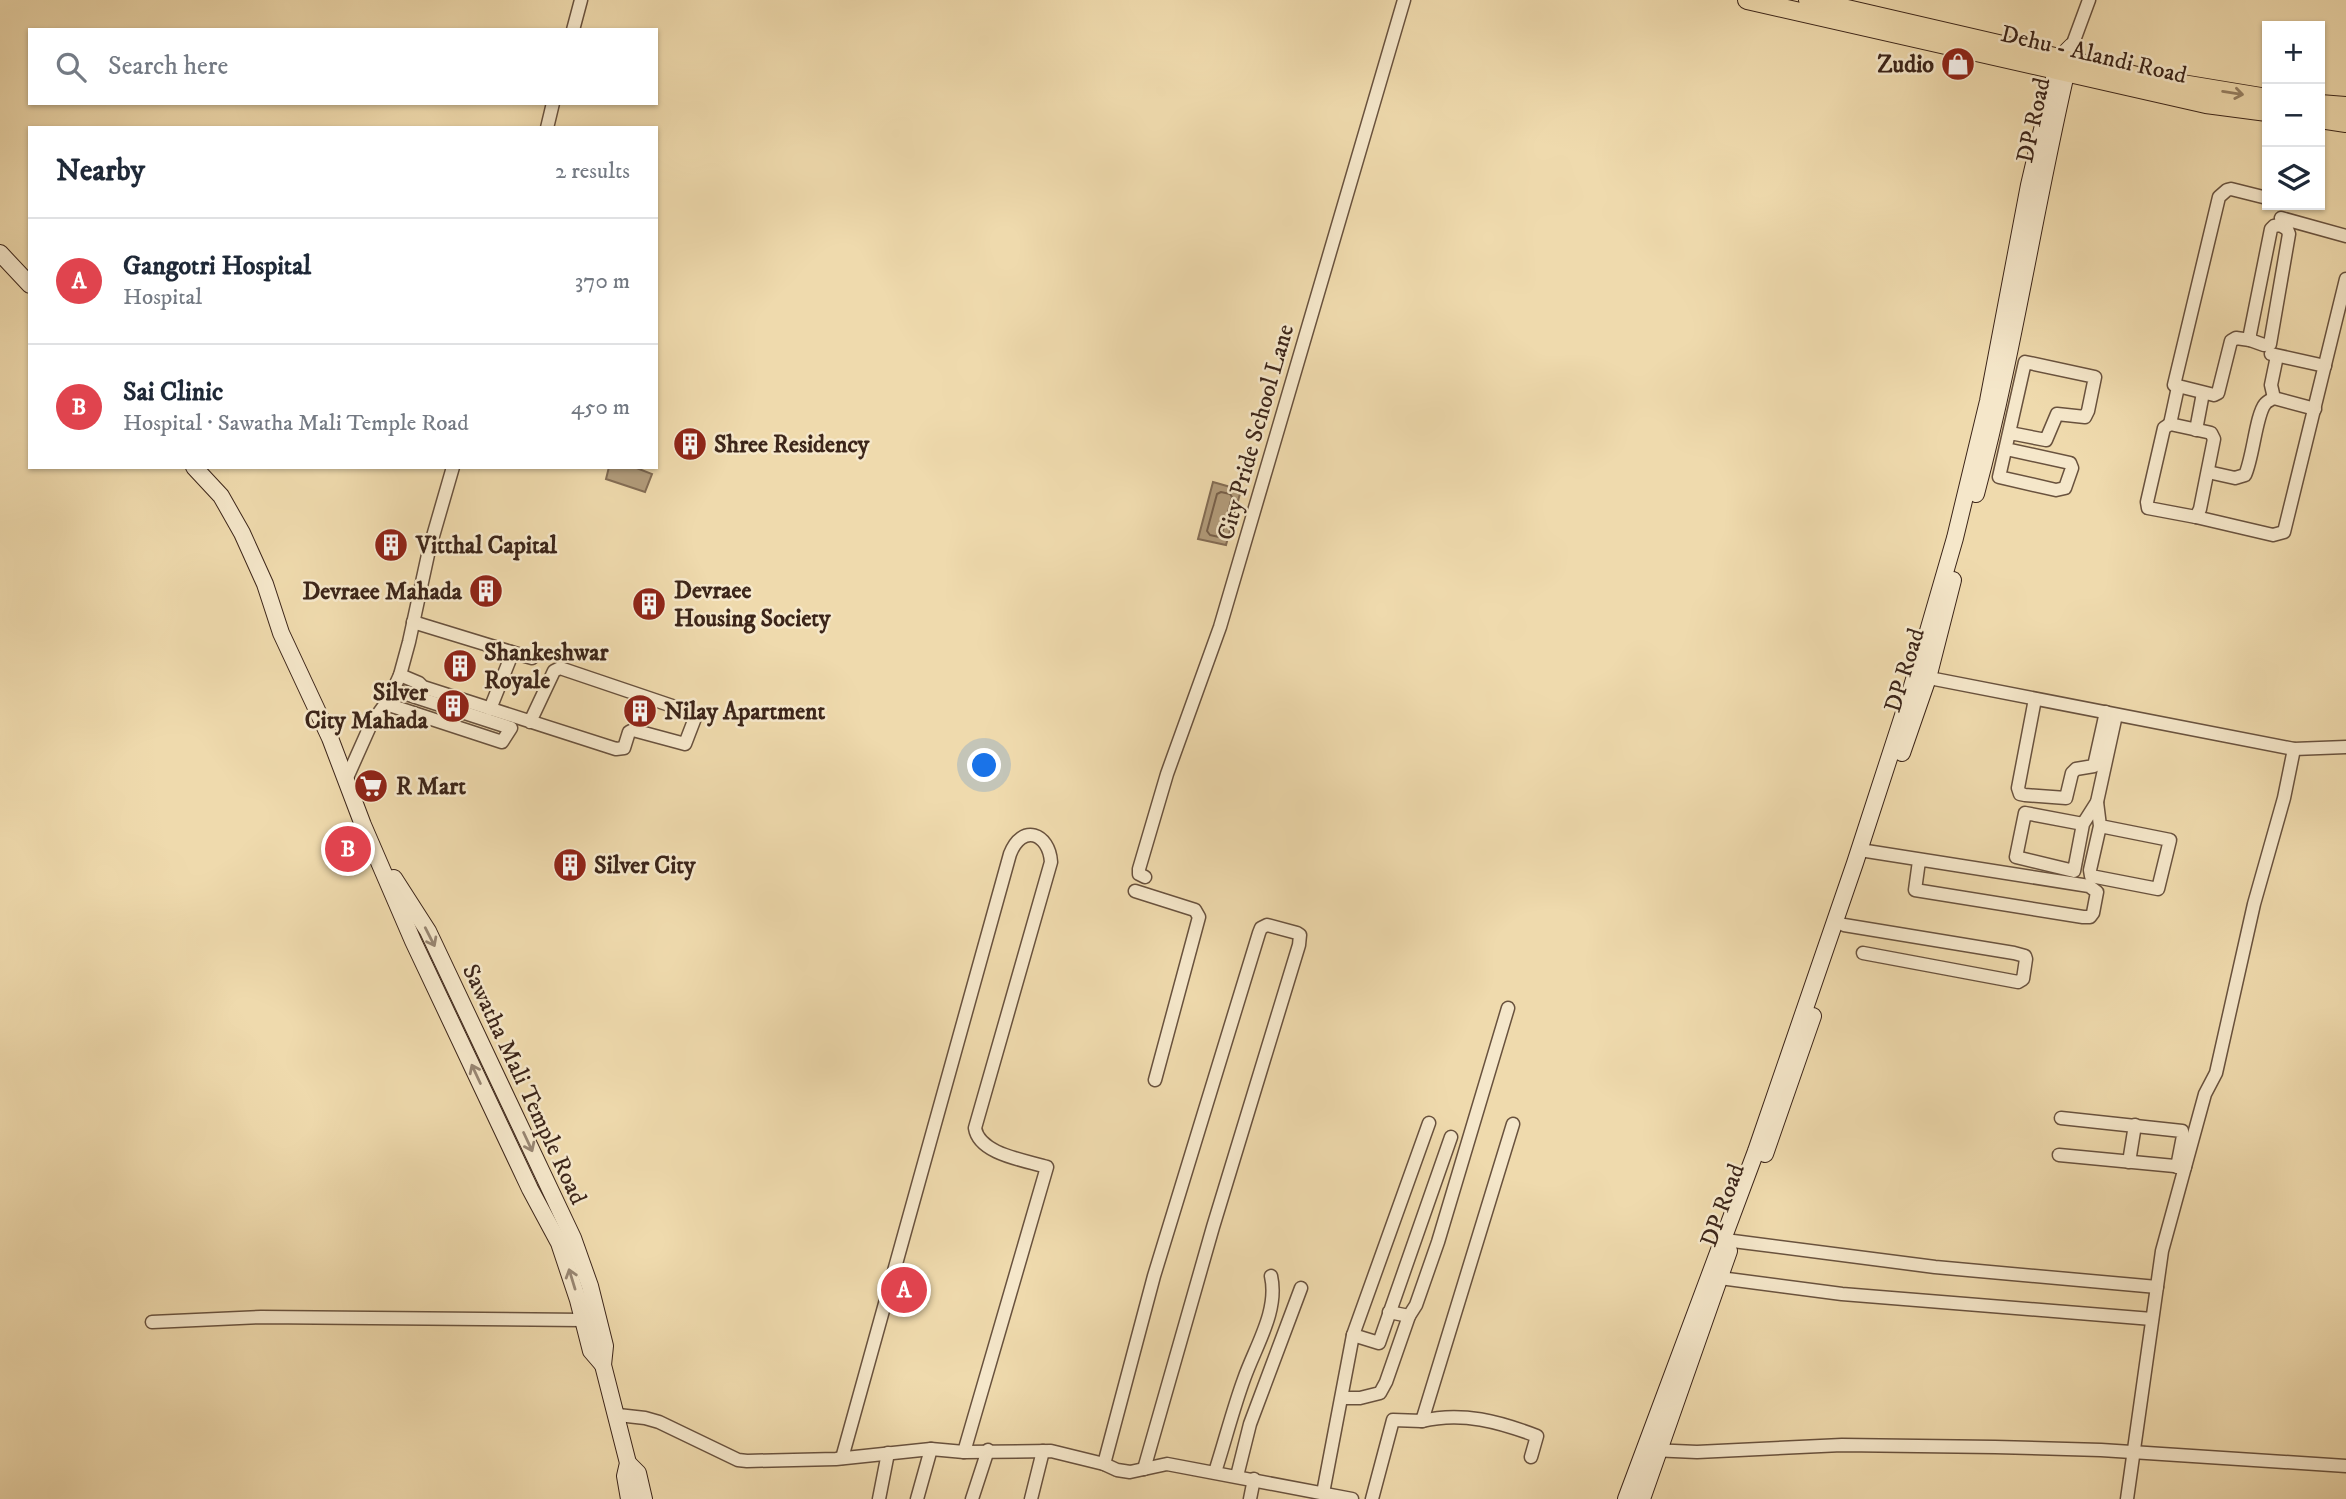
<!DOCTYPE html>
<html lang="en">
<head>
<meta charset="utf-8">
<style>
  body { margin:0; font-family:"IM FELL DW Pica",serif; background:#f2f2f3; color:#1f2937 }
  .controls { position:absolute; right:21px; top:21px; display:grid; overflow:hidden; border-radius:0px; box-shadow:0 2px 5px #0004 }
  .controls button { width:63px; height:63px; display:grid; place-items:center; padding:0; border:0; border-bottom:2px solid #e0e1e3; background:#fff; color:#1f2937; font:35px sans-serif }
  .you { position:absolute; left:985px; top:766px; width:24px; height:24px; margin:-18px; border:5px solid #fff; border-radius:50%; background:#1a73e8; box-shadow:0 0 0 10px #1a73e833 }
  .badge { display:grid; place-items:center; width:46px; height:46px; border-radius:50%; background:#8f2418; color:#fff; font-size:23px; font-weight:700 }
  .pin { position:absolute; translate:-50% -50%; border:4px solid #fff; box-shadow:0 2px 7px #0006 }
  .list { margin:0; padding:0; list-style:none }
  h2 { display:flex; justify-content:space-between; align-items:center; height:91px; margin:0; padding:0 28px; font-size:30px }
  h2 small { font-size:23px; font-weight:400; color:#747a83 }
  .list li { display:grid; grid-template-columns:46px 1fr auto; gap:21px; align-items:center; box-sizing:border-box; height:126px; padding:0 28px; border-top:2px solid #e0e1e3 }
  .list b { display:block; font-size:26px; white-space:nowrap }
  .list p { margin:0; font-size:23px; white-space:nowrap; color:#747a83 }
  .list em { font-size:23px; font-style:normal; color:#747a83 }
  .icon { flex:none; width:38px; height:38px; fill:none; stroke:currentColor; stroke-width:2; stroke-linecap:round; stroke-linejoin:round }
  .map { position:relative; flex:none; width:2346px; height:1499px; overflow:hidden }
  .search { position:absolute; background:#fff; box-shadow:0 2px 5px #0004; left:28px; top:28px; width:630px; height:77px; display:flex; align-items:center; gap:18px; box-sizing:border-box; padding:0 24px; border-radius:0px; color:#747a83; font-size:26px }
  .panel { position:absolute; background:#fff; box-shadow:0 2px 5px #0004; left:28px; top:126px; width:630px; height:343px; border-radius:0px }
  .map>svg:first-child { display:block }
</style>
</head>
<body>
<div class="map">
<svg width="2346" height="1499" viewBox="0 0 2346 1499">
  <rect width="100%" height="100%" fill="#efdaad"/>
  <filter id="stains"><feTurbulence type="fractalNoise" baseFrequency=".00286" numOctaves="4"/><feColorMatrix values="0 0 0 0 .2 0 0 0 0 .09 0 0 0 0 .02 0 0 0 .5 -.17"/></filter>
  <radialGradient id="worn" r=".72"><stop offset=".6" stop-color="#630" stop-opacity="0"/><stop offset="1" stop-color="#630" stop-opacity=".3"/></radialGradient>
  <!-- water -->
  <g fill="#b29c7b" stroke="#836c54" stroke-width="2">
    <polygon points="609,467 634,467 652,474 645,492 606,479"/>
    <polygon points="1213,482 1241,490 1226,545 1198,539"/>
  </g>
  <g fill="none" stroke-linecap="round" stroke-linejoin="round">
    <!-- shore -->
    <polygon stroke="#77604a" stroke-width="2" points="1221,492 1230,494 1232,497 1222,534 1219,537 1210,535 1207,531 1217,494"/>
    <!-- street casing -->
    <g stroke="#69523e" stroke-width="15">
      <g id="street">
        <polyline points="573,30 581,0"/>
        <polyline points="2072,46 2089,0"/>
        <polyline points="547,128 553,103"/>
        <polyline points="2281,218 2346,236"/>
        <polygon points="2280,225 2287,229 2289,234 2270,344 2264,345 2250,340 2250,334 2271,229 2274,226"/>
        <polyline points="2250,340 2236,338 2231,341 2218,393 2214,395 2174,385 2219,197 2227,190 2231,189 2267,198"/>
        <polyline points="2271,354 2325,366"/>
        <polyline points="2277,356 2271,385 2274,398 2315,409"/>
        <polygon points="2170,424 2207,432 2211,433 2214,439 2200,509 2196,517 2148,508 2147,502 2164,428"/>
        <polyline points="2170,424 2178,387"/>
        <polyline points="2196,430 2203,393"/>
        <polyline points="2006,449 2070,463 2072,468 2065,488 2056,490 1999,477 2025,362 2095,377 2088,411 2085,417 2057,414 2046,440 2010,433"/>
        <path d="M2208,472L2235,478L2245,475C2253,458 2256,415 2265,404C2266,402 2272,399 2274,398"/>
        <polyline points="2196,517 2273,535 2284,532 2346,279"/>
        <polyline points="413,622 511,652 510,659 490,709"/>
        <polyline points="511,652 532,658"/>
        <polyline points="400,675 419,683 423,687 616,749 624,748 629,732 633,730 685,744 695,718 693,713 560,668 554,671 530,722"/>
        <polyline points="1919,676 2294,749 2346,747"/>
        <polyline points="2035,699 2018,788 2020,794 2025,795 2066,798 2072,773 2076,769 2094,766 2106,712"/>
        <polyline points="386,704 502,742 511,728 394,690"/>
        <polyline points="346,780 371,724 389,699 400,675 409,642 429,550 453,467"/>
        <polyline points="2097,802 2100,826 2090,870 2091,876 2158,889 2170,840 2100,826"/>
        <polyline points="2083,824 2025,813 2016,857 2074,871 2083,824 2097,802 2116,715"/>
        <polyline points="1860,850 2089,886 2097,892 2093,913 2090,917 2083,917 1915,890 1919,861"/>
        <polyline points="1145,877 1139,874 1139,869 1167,774 1220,627 1404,0"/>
        <polyline points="1135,891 1195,910 1199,917 1155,1080"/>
        <polyline points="1844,925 2014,953 2025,956 2026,959 2023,979 2018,982 1863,953"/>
        <polyline points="2061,1118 2182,1131 2183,1136 2177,1167"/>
        <polyline points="1429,1123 1353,1335 1379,1343 1451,1137"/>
        <polyline points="2059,1155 2185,1167"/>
        <polyline points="2129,1162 2135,1125"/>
        <polyline points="1733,1241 1935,1267 2157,1287"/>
        <polyline points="1720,1278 1842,1294 2152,1319"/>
        <polyline points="1389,1312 1409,1316 1416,1305 1438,1242 1508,1008"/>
        <polyline points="152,1322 261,1317 583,1320"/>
        <polyline points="1342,1398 1360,1398 1380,1393 1386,1382 1409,1316"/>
        <polyline points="618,1415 645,1418 659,1422 738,1460 747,1461 836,1459 931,1449 964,1452 1051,1451 1104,1464 1117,1470 1130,1472 1167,1464 1352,1499"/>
        <path d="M1422,1421C1462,1411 1500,1422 1537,1436L1531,1457"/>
        <polyline points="1651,1450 1697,1452 1842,1445 1995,1447 2101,1450 2346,1466"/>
        <path d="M842,1458L1010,854C1022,823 1049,833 1051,862L975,1128C979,1154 1024,1160 1047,1167L964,1452"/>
        <polyline points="1104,1464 1154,1276 1259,933 1261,928 1267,925 1297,933 1300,935 1299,945 1213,1227 1144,1469"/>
        <path d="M1215,1472C1225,1441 1233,1409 1244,1379C1255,1347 1279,1311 1271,1276"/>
        <polyline points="1237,1476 1250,1424 1301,1288"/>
        <polyline points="1323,1493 1353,1335"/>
        <polyline points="879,1499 888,1453"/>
        <polyline points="917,1499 931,1449"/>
        <polyline points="972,1499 988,1450"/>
        <polyline points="1031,1499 1043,1451"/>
        <polyline points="1250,1499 1254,1479"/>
        <polyline points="1372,1499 1393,1420 1422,1421 1513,1124"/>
        <polyline points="2127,1499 2162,1251 2205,1094 2216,1073 2254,904 2284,798 2294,749"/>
      </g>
    </g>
    <!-- secondary casing -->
    <g stroke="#3c2519" stroke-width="18">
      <g id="secondary">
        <polyline points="0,253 30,285"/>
        <polyline points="194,467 221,496 242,533 265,584 281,633 330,738 363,825 413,941 530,1189 559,1243 578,1300 591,1351 603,1365"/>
        <path d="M1976,494C2014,352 2035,205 2069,61"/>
        <polyline points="1902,753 1928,678 1953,580"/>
        <polyline points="394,878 428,931 573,1238 590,1286 605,1346 603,1365 628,1463 625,1476 629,1499"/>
        <polyline points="1765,1154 1813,1016"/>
        <polyline points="628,1463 638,1473 644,1499"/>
        <polyline points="1626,1499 1756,1151 1855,863 1908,700 1955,538 1988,401 2029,185 2056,70 2060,58 2072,46"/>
        <polyline points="1642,1499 1729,1251"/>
      </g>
    </g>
    <!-- primary casing -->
    <g stroke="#3c2519" stroke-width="20">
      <g id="primary">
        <polyline points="1747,0 2206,104 2267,112"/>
        <polyline points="1808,0 2146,78 2267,98"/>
        <polyline points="2320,104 2346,106"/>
        <polyline points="2320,119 2346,123"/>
      </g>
    </g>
    <!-- street -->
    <use href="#street" stroke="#f5e7ca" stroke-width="12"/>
    <!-- secondary -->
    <use href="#secondary" stroke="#f5e7ca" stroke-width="16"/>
    <!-- primary -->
    <use href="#primary" stroke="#efdaad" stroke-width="18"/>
  </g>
  <!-- one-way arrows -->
  <defs><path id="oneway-shaft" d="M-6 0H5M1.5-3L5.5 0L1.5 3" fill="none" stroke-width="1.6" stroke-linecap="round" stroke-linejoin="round" transform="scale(1.75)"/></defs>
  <use stroke="#968063" href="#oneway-shaft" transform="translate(2233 93) rotate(9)"/>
  <g stroke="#988672">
    <use href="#oneway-shaft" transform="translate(430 937) rotate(63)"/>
    <use href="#oneway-shaft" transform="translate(476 1074) rotate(-115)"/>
    <use href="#oneway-shaft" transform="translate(528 1142) rotate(65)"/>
    <use href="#oneway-shaft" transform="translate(572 1279) rotate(-107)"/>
  </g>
  <!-- icons -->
  <defs>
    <g id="shop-disc" transform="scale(1.75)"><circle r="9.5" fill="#8f2418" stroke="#f5e7ca"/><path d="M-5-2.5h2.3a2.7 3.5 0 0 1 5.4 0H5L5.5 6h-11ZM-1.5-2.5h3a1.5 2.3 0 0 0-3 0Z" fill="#fff"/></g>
    <g id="building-disc" transform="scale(1.75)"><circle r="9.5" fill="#8f2418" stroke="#f5e7ca"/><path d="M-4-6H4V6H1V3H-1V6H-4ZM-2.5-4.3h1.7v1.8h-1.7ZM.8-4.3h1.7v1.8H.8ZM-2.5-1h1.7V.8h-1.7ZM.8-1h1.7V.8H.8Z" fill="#fff"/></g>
    <g id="supermarket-disc" transform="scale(1.75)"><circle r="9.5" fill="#8f2418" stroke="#f5e7ca"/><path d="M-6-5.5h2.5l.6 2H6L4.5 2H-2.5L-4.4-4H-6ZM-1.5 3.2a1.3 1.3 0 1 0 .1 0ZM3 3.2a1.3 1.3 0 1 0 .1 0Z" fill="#fff"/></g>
  </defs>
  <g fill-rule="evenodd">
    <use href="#shop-disc" x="1958" y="64"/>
    <use href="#building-disc" x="690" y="444"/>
    <use href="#building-disc" x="391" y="545"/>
    <use href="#building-disc" x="486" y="591"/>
    <use href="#building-disc" x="649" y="604"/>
    <use href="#building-disc" x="460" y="666"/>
    <use href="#building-disc" x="453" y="706"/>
    <use href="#building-disc" x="640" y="711"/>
    <use href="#supermarket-disc" x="371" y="786"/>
    <use href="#building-disc" x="570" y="865"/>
  </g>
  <g text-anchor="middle" stroke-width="5" stroke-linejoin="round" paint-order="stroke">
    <!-- street labels -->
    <g font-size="24" fill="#3c2519" stroke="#f5e7ca">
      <text transform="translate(2094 54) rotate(13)" y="8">Dehu - Alandi Road</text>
      <text transform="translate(2033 120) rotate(-78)" y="8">DP Road</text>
      <text transform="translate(1255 432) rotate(-74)" y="8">City Pride School Lane</text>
      <text transform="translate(1904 670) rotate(-73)" y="8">DP Road</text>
      <text transform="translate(525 1084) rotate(65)" y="8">Sawatha Mali Temple Road</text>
      <text transform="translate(1722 1205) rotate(-70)" y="8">DP Road</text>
    </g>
    <!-- poi labels -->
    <g font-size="24" font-weight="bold" fill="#3c2519" stroke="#f5e7ca" text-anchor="start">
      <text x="1934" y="72" text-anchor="end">Zudio</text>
      <text x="714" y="452">Shree Residency</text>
      <text x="416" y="553">Vitthal Capital</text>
      <text x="674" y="598">Devraee<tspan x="674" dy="28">Housing Society</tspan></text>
      <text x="462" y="599" text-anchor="end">Devraee Mahada</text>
      <text x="484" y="660">Shankeshwar<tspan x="484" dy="28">Royale</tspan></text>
      <text x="428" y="700" text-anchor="end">Silver<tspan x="428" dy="28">City Mahada</tspan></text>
      <text x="664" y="719">Nilay Apartment</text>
      <text x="396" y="794">R Mart</text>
      <text x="594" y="873">Silver City</text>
    </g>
  </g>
  <rect width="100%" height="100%" filter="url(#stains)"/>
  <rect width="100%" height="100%" fill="url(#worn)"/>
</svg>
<div class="controls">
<button>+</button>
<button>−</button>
<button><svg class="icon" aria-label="layers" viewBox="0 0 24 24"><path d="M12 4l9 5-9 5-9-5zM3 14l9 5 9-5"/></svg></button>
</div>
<div class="you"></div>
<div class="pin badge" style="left:904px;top:1290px;background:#e0444e">A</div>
<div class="pin badge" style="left:348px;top:849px;background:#e0444e">B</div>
<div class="search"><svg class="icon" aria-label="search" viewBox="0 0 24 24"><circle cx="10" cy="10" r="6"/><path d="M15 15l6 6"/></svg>Search here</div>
<section class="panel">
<h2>Nearby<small>2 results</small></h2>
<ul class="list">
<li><span class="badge" style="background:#e0444e">A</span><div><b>Gangotri Hospital</b><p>Hospital</p></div><em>370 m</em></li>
<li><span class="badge" style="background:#e0444e">B</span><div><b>Sai Clinic</b><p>Hospital · Sawatha Mali Temple Road</p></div><em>450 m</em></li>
</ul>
</section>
</div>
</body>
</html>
